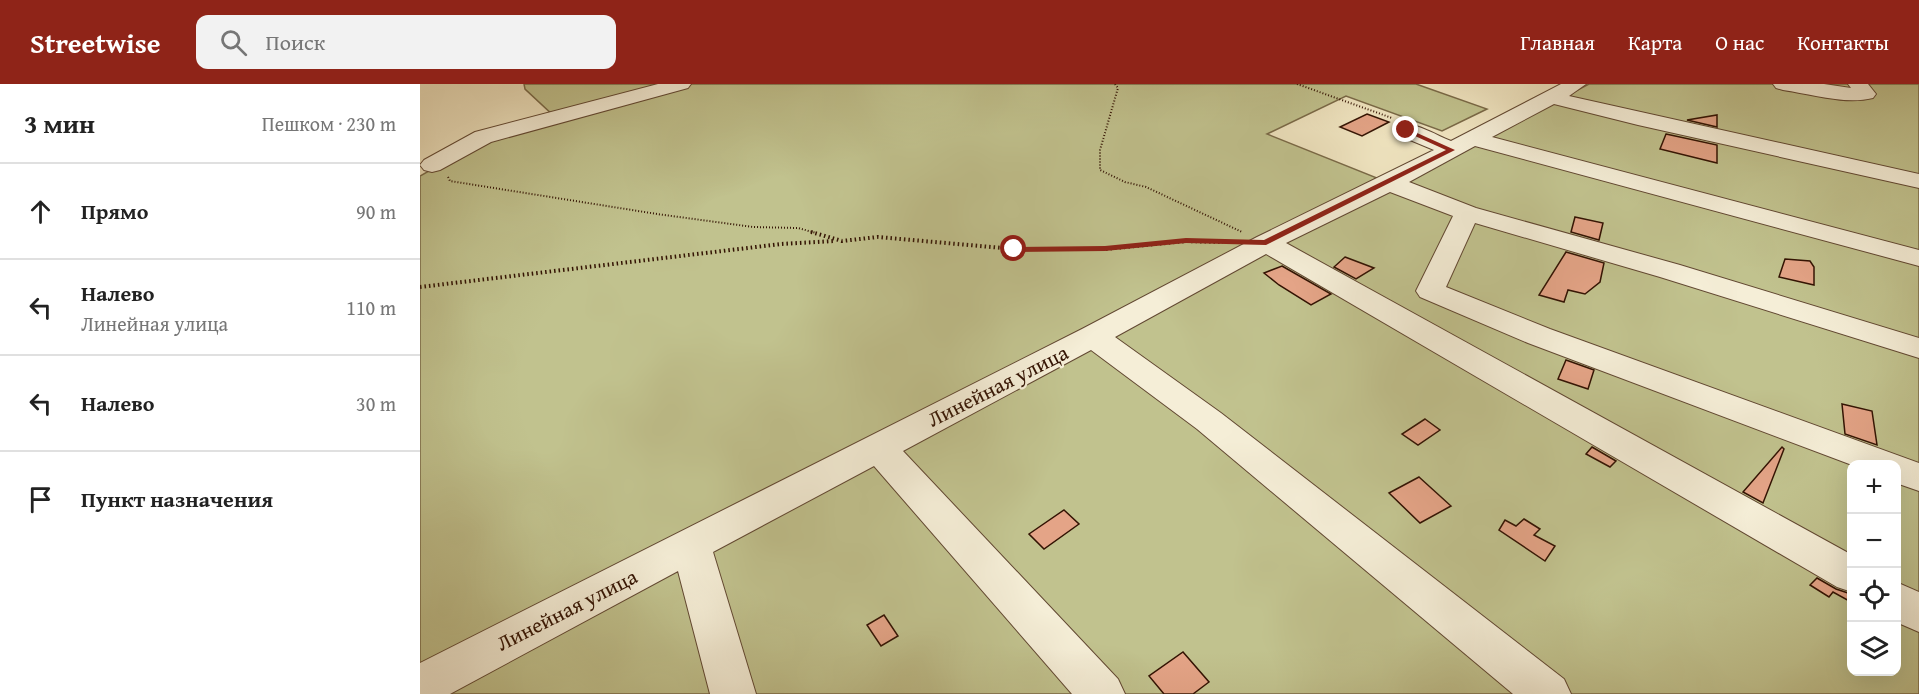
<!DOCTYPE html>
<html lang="ru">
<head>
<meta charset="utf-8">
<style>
  body { margin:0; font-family:"Gentium Book Plus",serif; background:#f2f2f2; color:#222 }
  .controls { position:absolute; right:18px; bottom:18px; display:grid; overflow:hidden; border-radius:12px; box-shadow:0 6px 24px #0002 }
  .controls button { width:54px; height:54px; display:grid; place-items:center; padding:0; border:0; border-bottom:2px solid #e0e0e0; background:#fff; color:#222; font:30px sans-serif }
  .stop { position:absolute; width:18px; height:18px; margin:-14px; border:4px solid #8f2418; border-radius:50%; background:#fff }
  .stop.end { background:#8f2418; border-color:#fff; box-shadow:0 2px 6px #0008 }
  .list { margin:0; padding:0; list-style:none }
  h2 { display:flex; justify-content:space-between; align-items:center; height:78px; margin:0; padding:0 24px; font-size:26px }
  h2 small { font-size:20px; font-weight:400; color:#767676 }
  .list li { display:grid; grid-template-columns:39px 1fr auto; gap:18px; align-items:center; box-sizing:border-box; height:96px; padding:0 24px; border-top:2px solid #e0e0e0 }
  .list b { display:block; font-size:22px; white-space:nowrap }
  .list p { margin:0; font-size:20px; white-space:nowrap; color:#767676 }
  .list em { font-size:20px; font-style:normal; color:#767676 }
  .icon { flex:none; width:33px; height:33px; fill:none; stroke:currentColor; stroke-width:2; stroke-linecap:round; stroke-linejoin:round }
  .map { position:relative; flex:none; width:1499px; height:610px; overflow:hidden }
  header { display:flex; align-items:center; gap:36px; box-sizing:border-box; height:84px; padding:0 30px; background:#8f2418; color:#fff }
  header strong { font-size:28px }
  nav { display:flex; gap:33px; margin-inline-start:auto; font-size:21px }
  .search { width:420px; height:54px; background:#f2f2f2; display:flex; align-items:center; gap:15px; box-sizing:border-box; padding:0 21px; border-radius:12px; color:#767676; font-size:22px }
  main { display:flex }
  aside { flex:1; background:#fff }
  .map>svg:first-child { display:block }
</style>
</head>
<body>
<header>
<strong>Streetwise</strong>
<div class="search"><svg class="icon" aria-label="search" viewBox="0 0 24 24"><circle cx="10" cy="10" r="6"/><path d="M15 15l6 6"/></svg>Поиск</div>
<nav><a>Главная</a><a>Карта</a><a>О нас</a><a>Контакты</a></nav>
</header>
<main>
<aside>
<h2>3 мин<small>Пешком · 230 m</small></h2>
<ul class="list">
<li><svg class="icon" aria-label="ahead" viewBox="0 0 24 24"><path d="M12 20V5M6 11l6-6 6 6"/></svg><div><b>Прямо</b></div><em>90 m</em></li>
<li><svg class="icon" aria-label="left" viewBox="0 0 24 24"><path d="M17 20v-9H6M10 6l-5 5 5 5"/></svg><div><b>Налево</b><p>Линейная улица</p></div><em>110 m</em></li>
<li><svg class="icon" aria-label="left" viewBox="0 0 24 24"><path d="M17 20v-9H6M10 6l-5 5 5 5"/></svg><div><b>Налево</b></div><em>30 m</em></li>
<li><svg class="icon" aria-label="arrive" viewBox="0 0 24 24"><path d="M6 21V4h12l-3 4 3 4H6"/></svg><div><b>Пункт назначения</b></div></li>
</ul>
</aside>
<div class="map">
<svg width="1499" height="610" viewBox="0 0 1499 610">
  <rect width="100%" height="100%" fill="#f0e5c1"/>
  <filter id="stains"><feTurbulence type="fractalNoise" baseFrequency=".00333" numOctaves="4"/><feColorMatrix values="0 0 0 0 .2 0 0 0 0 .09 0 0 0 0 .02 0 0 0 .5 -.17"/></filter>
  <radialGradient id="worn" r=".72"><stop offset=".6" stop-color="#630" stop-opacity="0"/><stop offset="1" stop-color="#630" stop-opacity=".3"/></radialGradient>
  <!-- green -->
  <g fill="#c1c28e" stroke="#7a6a48" stroke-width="1.5" fill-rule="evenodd">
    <polygon points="104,0 996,0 1067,25 1022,47 926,12 847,50 957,94 0,585 0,92 63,56 136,34 105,5"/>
    <path d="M1169,0H1499V610H1ZM1432,380H1476V588H1432Z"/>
  </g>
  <!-- building -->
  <g fill="#e4a487" stroke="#331303" stroke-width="1.5">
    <polygon points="947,30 969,38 942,52 920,43"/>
    <polygon points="1297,31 1297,43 1267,36"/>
    <polygon points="1246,50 1297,61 1297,79 1240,65"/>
    <polygon points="1155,133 1183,139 1179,156 1151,148"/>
    <polygon points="1146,168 1184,179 1180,198 1165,210 1148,206 1144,218 1119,211"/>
    <polygon points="925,173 954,184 936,195 914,183"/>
    <polygon points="1365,175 1390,177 1394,183 1394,201 1359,193"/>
    <polygon points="862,182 911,210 891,221 859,201 844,189"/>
    <polygon points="1146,276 1174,286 1168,305 1138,295"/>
    <polygon points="1422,320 1452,327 1457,361 1425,350"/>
    <polygon points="1005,335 1020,346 998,361 982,350"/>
    <polygon points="1172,363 1196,377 1190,383 1166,370"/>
    <polygon points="1362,363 1364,365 1343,419 1323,408"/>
    <polygon points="999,393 1031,422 1000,439 969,409"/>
    <polygon points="644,426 659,440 624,465 609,450"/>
    <polygon points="1104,435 1120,445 1114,451 1135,462 1125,477 1079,446 1085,436 1096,442"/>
    <polygon points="1397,494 1416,505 1431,510 1431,518 1413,508 1409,513 1390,501"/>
    <polygon points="464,531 478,552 461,562 447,541"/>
    <polygon points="763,568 789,598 773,610 744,610 729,592"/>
  </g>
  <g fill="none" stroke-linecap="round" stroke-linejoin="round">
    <!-- minor casing -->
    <g stroke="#624832" stroke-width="2">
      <g id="minor">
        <polygon points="238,0 271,0 268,4 71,58 20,86 12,88 4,86 0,81 4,76 55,48"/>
        <path d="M1141,0H1166L1149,12L1499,90V104L1218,41L1134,20L1072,53L1499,166V182L1055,62L989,98L1056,124L1260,181L1499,254V274L1240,193L1055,139L1026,203L1130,245L1499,379V407L1476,399V380L1432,381L1108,259L1000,213L996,207L1033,132L970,108L866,159L1432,471V508L1417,503L846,170L695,253L801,329L1144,595L1151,610H1093L777,345L671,266L483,367L698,595L705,610H652L454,382L293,468L336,610H290L258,487L30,610H0V579L662,245L837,153L1014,66L978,51L975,46L978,41C995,37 1015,51 1031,57Z"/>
        <path d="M1353,0H1404L1431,4L1428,0H1448L1456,10L1453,14C1425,21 1391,10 1363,6L1356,4Z"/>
        <polygon points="1476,498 1499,508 1499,548 1476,538"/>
      </g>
    </g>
    <!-- path-far1 -->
    <g stroke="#331303" stroke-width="2" stroke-dasharray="1 2" stroke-linecap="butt">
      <polyline points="695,0 698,4 680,66 680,86 705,98 726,103 822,148"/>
      <polyline points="877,0 972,34"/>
      <polyline points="28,93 30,97 237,130 333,143 378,144 396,149"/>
    </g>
    <!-- path -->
    <g stroke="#331303" stroke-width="4" stroke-dasharray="1.5 3" stroke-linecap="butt">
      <polyline points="391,148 422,157 458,153 594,165 685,165 766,157 803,158"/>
      <polyline points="0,203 361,160 415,157"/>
    </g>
    <!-- minor -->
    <use href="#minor" fill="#f5eed7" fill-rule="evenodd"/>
  </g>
  <!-- route -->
  <polygon fill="#8f2418" points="986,44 1035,66 846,161 766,159 685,167 594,168 590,165 594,163 685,162 766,154 844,156 1026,66 984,47"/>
  <g text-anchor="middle" stroke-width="4.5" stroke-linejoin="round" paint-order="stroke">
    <!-- street labels -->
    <g font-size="21" fill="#331303" stroke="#f5eed7">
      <text transform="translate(578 302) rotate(-27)" y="7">Линейная улица</text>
      <text transform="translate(147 526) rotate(-27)" y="7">Линейная улица</text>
    </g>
  </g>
  <rect width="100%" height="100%" filter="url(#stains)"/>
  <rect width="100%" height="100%" fill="url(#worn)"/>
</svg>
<div class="controls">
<button>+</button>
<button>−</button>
<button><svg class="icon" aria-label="locate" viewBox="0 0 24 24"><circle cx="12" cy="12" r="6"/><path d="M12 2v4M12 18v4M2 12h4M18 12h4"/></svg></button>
<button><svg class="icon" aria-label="layers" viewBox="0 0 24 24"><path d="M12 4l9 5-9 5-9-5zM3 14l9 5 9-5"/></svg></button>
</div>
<div class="stop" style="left:594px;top:165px"></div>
<div class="stop end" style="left:986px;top:46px"></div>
</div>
</main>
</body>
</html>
